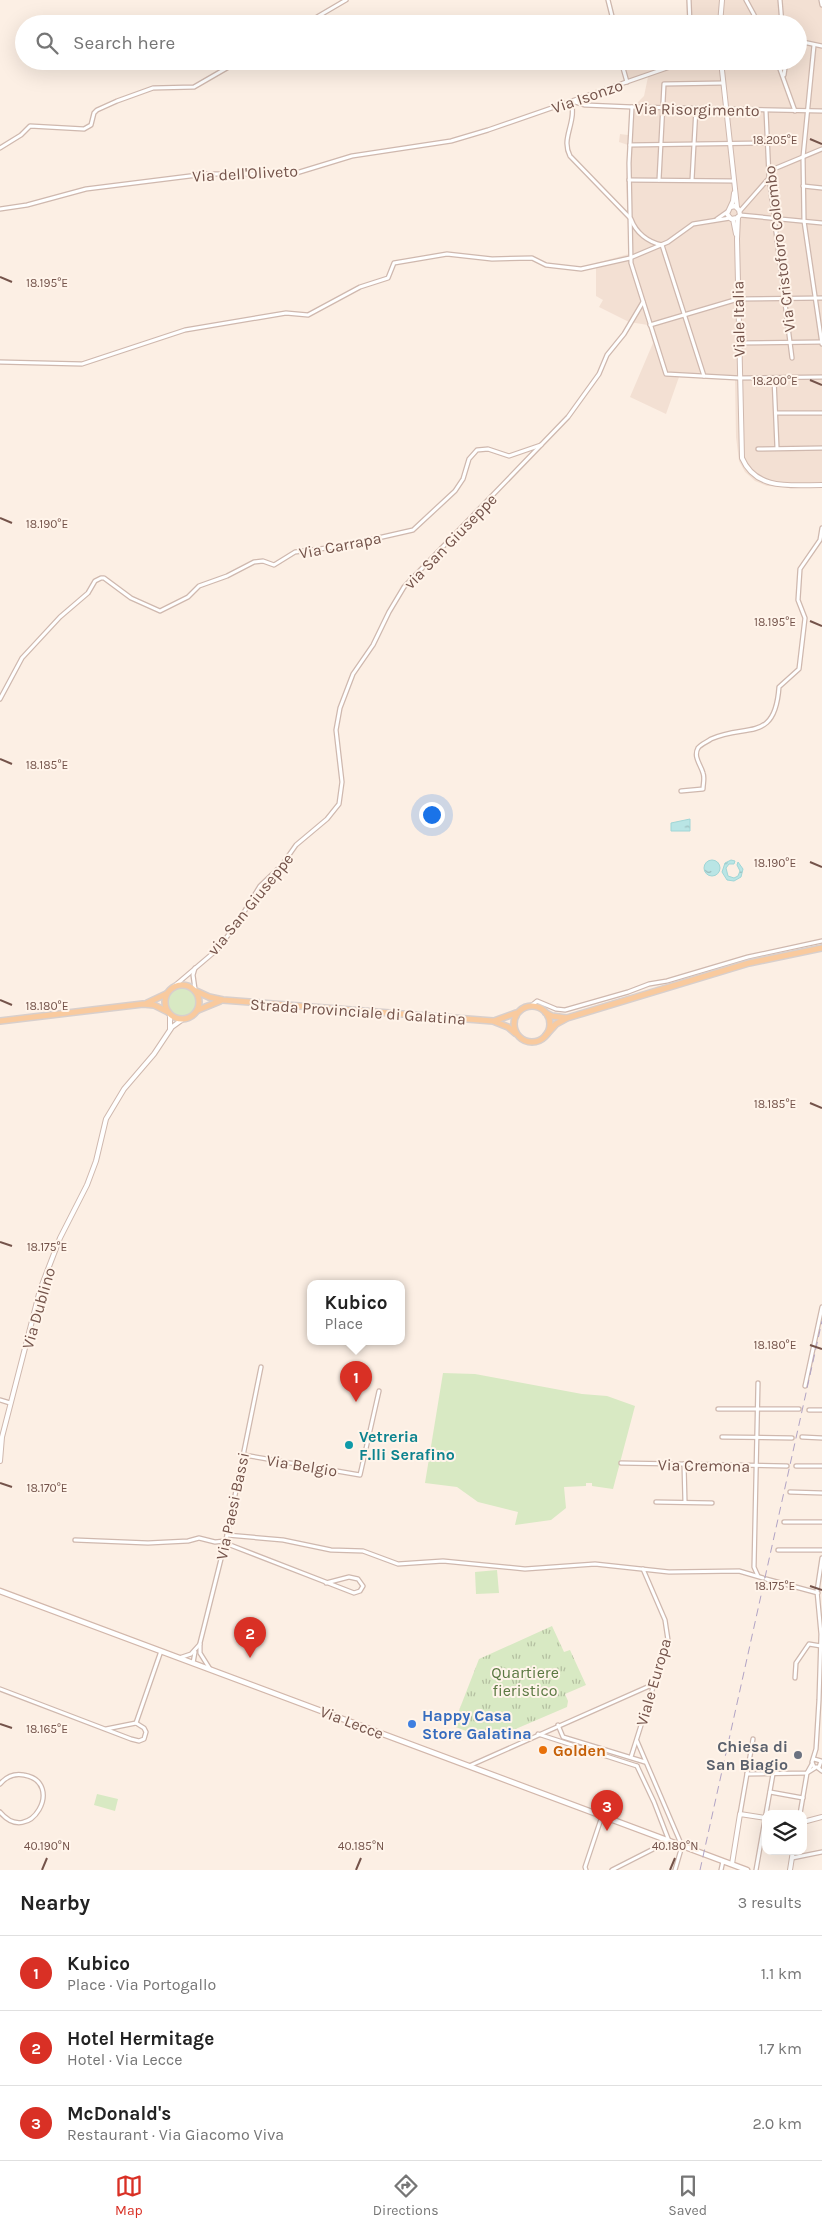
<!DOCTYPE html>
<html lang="en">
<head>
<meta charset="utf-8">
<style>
  body { margin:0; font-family:Karla,sans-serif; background:#f6f6f6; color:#222 }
  .controls { position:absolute; right:15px; bottom:15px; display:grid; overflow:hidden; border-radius:10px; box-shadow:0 5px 20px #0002 }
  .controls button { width:45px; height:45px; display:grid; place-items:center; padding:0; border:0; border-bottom:1px solid #e0e0e0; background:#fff; color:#222; font:25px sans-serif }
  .you { position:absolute; left:431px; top:814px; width:18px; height:18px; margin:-12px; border:4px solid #fff; border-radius:50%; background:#1a73e8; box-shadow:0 0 0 8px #1a73e833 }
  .badge { display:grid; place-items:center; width:32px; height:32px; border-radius:50%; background:#d93025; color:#fff; font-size:16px; font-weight:700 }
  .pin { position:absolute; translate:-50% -41px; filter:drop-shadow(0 1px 2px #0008) }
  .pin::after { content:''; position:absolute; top:26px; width:18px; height:15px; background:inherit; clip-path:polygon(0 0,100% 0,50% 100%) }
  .popup { position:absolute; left:307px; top:1280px; width:98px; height:65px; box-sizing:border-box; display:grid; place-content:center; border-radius:10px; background:#fff; filter:drop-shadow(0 1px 4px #0005); font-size:16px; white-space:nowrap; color:#767676 }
  .popup b { font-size:19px; color:#222 }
  .popup::after { content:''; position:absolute; left:50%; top:100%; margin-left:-10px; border:10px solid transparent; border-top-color:#fff }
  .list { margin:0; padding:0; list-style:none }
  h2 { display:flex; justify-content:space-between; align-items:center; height:65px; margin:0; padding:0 20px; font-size:21px }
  h2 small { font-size:16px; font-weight:400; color:#767676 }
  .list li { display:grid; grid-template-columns:32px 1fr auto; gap:15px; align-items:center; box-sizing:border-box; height:75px; padding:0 20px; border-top:1px solid #e0e0e0 }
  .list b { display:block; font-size:19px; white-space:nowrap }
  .list p { margin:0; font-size:16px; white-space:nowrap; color:#767676 }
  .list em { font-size:16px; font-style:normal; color:#767676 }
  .icon { flex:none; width:28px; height:28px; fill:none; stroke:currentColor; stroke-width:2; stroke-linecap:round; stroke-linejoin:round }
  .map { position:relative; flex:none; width:822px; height:1870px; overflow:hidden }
  .search { position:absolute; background:#fff; box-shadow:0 5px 20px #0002; left:15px; right:15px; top:15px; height:55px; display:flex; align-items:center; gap:12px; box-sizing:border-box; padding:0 18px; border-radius:28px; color:#767676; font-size:19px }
  .sheet { height:290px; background:#fff }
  nav { display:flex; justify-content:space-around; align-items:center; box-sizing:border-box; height:70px; border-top:1px solid #e0e0e0; background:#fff; font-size:14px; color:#767676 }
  nav a { display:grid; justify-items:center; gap:2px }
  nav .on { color:#d93025 }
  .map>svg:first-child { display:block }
</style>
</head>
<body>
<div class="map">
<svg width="822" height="1870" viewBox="0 0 822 1870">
  <defs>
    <pattern id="park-tufts" width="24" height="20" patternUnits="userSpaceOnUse" patternTransform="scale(1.25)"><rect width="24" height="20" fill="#d8e9c3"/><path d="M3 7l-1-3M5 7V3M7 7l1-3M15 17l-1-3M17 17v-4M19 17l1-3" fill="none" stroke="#b4bfa0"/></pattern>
    <pattern id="water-ripples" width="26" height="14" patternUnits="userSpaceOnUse" patternTransform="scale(1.25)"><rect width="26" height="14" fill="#b9e5e5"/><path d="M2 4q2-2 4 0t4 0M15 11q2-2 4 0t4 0" fill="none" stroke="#9bbcbc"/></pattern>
  </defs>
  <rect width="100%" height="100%" fill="#fcefe4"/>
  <!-- residential -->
  <polygon fill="#f3e0d3" points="686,0 822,0 822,488 767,486 755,481 745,472 739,461 736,437 735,380 679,377 666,414 630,397 653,343 648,325 629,322 599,307 603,300 596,296 596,263 629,254 626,184 628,145 619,142 620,134 628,135 630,104 635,105 644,96 648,77 625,84 620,61 798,61 798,24 678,24 687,20"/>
  <!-- grass -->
  <g fill="#d8e9c3">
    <circle cx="182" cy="1002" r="15"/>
    <polygon points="443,1373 475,1374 582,1394 607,1396 635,1406 613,1489 592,1486 592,1483 586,1483 586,1486 564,1487 566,1508 551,1520 515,1525 518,1512 478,1502 457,1487 425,1483"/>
    <polygon points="497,1570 499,1593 476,1594 475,1572"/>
    <polygon points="97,1794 118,1799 115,1811 94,1805"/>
  </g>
  <!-- park -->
  <polygon fill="url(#park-tufts)" points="552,1626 564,1652 570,1650 586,1685 565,1694 568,1701 567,1707 490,1740 453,1726 479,1659"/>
  <!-- water -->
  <g fill="url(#water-ripples)" stroke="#a0d6d6">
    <polygon points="690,819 690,831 671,831 671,823"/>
    <polygon points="731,860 735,861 734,864 729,864 726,868 728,876 734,878 738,876 740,871 737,865 738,862 743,869 741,877 734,881 727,880 722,872 725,863"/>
    <circle cx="712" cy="868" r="8"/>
  </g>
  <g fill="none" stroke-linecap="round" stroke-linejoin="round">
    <!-- minor casing -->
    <g stroke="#cfb8ae" stroke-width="5.5">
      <g id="minor">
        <polyline points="608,0 614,24"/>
        <polyline points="689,0 690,24"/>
        <polyline points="746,0 759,24"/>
        <polyline points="780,0 782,24"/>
        <polyline points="821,0 822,5"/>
        <polyline points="305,24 346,0"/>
        <polyline points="798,41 822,46"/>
        <polyline points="814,45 803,157 804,221 822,344"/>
        <polyline points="621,61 627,82"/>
        <polyline points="777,61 795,111"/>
        <polyline points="784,75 786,61"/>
        <polyline points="632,107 629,163 631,263 666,374 739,378 822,377"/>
        <polyline points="766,111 769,177 792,358"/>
        <polyline points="630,145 768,143"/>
        <polyline points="0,148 21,135 30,126 84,129 91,125 94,113 97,110 117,101 153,88 194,87 239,61"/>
        <polyline points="769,171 822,149"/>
        <polyline points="629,180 734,181"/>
        <polyline points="659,180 664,84 723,83"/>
        <polyline points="692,180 696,108"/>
        <polyline points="803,186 822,188"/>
        <polyline points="0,209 27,205 86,189 206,174 293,174 352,156 451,141 488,130 687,61"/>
        <polyline points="740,211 769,178"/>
        <polyline points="740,215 822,223"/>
        <polyline points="717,219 727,212"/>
        <path d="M662,245C648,242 636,233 631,219L570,156C563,142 570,132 572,117C573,112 572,106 572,101L585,105L632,107L822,111"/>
        <polyline points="662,245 704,376"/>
        <polyline points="650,325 738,299 822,298"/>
        <polyline points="739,343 822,342"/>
        <polyline points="0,362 82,364 185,330 286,313 308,315 360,287 388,278 394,263 447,254 492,259 532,258 546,265 581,269 630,258 668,242 693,224 730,218"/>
        <polyline points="774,378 777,448"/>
        <polyline points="776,413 822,413"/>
        <polyline points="758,449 822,448"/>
        <polyline points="0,699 22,658 60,617 88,593 95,581 101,578 104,578 131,598 160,611 188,597 199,586 227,576 254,562 263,561 274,565 295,552 343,546 413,530 455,491 463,479 469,459 477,450 488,449 509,456 541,445"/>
        <path d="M681,791L703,789C703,784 705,778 703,773C701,765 693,757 698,748C701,744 707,742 711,739C747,723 775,743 779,687L799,669L805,618L798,600L800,569L820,540L822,528"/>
        <polyline points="172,988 219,948 241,917 260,886 282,865 296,845 327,819 339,804 342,782 336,730 340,708 353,674 373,645 389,612 404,587 568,417 599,374 607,355 624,334 643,302"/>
        <polyline points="195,989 193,975 195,968"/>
        <polyline points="531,1006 537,1001 556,1009 565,1010 628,992 649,984 667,981 748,957 822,941"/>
        <polyline points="758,1383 754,1567 758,1576"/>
        <polyline points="805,1386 822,1307"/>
        <polyline points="0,1400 10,1403"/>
        <polyline points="718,1409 799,1409"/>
        <polyline points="809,1410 822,1410"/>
        <polyline points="722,1437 792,1438"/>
        <polyline points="802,1437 822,1438"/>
        <polyline points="244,1455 360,1475 379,1391"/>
        <polyline points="621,1463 787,1466"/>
        <polyline points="684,1464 685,1502"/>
        <polyline points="796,1466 822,1466"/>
        <polyline points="790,1492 822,1493"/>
        <polyline points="656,1502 712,1503"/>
        <polyline points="784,1522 822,1522"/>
        <polyline points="227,1535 283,1540 331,1550 363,1551 398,1564 443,1561 525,1569 595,1564 669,1572 739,1571 763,1578"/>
        <polyline points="75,1540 148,1543 188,1541 199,1538 215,1542 225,1541"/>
        <polyline points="225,1543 354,1593 360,1591 363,1586 358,1579 349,1577 326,1583"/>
        <polyline points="778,1550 822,1550"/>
        <polyline points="766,1579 818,1593"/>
        <polyline points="179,1658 191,1654 200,1644"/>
        <polyline points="193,1663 195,1652"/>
        <polyline points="210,1669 200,1653 200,1643 227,1535 261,1367"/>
        <polyline points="795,1678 796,1663 809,1644 821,1646"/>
        <polyline points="0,1689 131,1739 139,1741 144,1739 146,1732 144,1728 136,1723 106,1729"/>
        <polyline points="136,1723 161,1651"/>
        <polyline points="558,1725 563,1737 645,1762"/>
        <polyline points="538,1734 637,1766"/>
        <polyline points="637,1741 682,1846 675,1870"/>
        <polyline points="631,1757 668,1640 665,1620 643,1569"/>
        <polyline points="814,1759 821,1761 819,1767 814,1767 812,1762 816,1749 819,1700 821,1634 817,1591 822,1558"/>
        <polyline points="469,1766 654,1684"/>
        <polyline points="818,1768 822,1771"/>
        <polyline points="747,1774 807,1773 815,1768"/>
        <path d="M0,1784C6,1777 14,1773 24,1775C66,1782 30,1848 0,1812"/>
        <polyline points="770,1792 803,1798"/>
        <polyline points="740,1814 753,1739"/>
        <polyline points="800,1814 807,1773 812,1764"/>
        <polyline points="792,1858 822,1852"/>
        <polyline points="586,1870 585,1867 602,1816"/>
        <polyline points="612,1870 669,1841 654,1802 637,1766"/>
        <polyline points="721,1870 723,1861"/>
        <polyline points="756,1870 773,1774"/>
      </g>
    </g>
    <!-- tertiary casing -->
    <g stroke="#cfb8ae" stroke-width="6">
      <g id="tertiary">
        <polyline points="720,24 722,0"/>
        <polyline points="721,61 737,207"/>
        <polyline points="731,207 735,206 739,210 740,215 737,218 731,219 727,214 733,201 734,193"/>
        <path d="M738,217L737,239L742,458C756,491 792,485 822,485"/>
        <polyline points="733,219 736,234"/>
        <polyline points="170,1029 170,1015"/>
        <polyline points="0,1461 2,1437 40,1290 60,1238 87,1185 96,1161 106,1119 124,1089 154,1054 172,1027 183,1019"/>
        <polyline points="803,1822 822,1817"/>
        <polyline points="732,1864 740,1814 766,1818"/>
        <polyline points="790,1870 793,1851"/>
      </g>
    </g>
    <!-- secondary casing -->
    <g stroke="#d2b7ab" stroke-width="7">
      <polyline id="secondary" points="0,1591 747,1870"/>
    </g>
    <!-- primary casing -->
    <g stroke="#d8cfcc" stroke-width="8">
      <g id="primary">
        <circle cx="182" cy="1002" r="17"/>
        <polyline points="196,991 209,997 223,1000 493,1021 508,1027 515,1033"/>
        <polyline points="147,1003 166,994"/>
        <circle cx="532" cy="1024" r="18"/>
        <polyline points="198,1010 220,1001"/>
        <polyline points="546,1013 552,1016 566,1018"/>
        <polyline points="0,1021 143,1004 154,1005 168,1012"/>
        <polyline points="494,1021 516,1013"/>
        <polyline points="546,1035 556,1024 567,1018 749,963 822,948"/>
      </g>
    </g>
    <!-- minor -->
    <use href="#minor" stroke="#fff" stroke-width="3"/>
    <!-- tertiary -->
    <use href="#tertiary" stroke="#fff" stroke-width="4"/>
    <!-- secondary -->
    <use href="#secondary" stroke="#fff" stroke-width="4.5"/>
    <!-- primary -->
    <use href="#primary" stroke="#f9ca9e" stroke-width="5"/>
    <!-- rail -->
    <polyline stroke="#b1a3c5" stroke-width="1" stroke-dasharray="8 5" stroke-linecap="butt" points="700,1870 822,1321"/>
  </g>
  <!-- ticks -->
  <path fill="none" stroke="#74534a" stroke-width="2" d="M810,139L822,144M0,277L12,282M810,380L822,385M0,518L12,523M810,621L822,626M0,759L12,764M810,862L822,867M0,1000L12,1005M810,1103L822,1108M0,1242L12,1246M810,1345L822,1349M0,1483L12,1487M810,1586L822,1590M0,1724L12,1728M42,1870L47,1858M356,1870L361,1858M670,1870L675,1858"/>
  <!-- markers -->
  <circle fill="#0f9aa8" stroke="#fff4ea" stroke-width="2" cx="349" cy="1445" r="5"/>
  <circle fill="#3f7fe0" stroke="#fff4ea" stroke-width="2" cx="412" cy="1724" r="5"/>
  <circle fill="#e8710a" stroke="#fff4ea" stroke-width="2" cx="543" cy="1750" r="5"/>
  <circle fill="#6b7280" stroke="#fff4ea" stroke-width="2" cx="798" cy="1755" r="5"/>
  <g text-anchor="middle" stroke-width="4" stroke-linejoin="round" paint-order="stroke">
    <!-- street labels -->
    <g font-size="16" fill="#74534a" stroke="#fff4ea">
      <text transform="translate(587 96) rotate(-19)" y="6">Via Isonzo</text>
      <text transform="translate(697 109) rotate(1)" y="6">Via Risorgimento</text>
      <text transform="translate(245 173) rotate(-3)" y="6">Via dell'Oliveto</text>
      <text transform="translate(779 249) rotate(-97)" y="6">Via Cristoforo Colombo</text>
      <text transform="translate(738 319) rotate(-91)" y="6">Viale Italia</text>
      <text transform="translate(450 541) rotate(-46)" y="6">via San Giuseppe</text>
      <text transform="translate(340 545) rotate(-11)" y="6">Via Carrapa</text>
      <text transform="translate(250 904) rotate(-51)" y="6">via San Giuseppe</text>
      <text transform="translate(358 1011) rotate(4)" y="6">Strada Provinciale di Galatina</text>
      <text transform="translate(38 1308) rotate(-74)" y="6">Via Dublino</text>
      <text transform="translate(302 1465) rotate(9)" y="6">Via Belgio</text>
      <text transform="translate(704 1465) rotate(1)" y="6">Via Cremona</text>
      <text transform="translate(232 1506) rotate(-78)" y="6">Via Paesi Bassi</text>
      <text transform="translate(653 1682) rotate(-74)" y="6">Viale Europa</text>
      <text transform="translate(352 1722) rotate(21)" y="6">Via Lecce</text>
    </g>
    <!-- culture labels -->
    <g font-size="16" font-weight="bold" fill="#0d838f" stroke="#fff4ea" text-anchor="start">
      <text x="359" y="1442">Vetreria<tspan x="359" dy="18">F.lli Serafino</tspan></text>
    </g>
    <!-- park labels -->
    <g font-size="16" fill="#5b7942" stroke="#fff4ea">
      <text x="525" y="1678">Quartiere<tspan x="525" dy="18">fieristico</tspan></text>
    </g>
    <!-- shop labels -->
    <g font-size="16" font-weight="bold" fill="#366cbe" stroke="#fff4ea" text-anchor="start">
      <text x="422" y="1721">Happy Casa<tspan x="422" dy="18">Store Galatina</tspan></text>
    </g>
    <!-- worship labels -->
    <g font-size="16" font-weight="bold" fill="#5b616d" stroke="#fff4ea" text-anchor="end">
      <text x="788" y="1752">Chiesa di<tspan x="788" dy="18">San Biagio</tspan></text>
    </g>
    <!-- food labels -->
    <g font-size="16" font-weight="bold" fill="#c56008" stroke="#fff4ea" text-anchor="start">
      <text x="553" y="1756">Golden</text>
    </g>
  </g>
  <g font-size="12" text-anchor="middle" fill="#74534a" stroke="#fff4ea" stroke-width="4" stroke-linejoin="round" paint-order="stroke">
    <text x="775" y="144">18.205°E</text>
    <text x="47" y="287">18.195°E</text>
    <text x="775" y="385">18.200°E</text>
    <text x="47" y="528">18.190°E</text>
    <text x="775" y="626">18.195°E</text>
    <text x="47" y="769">18.185°E</text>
    <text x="775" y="867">18.190°E</text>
    <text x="47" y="1010">18.180°E</text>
    <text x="775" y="1108">18.185°E</text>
    <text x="47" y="1251">18.175°E</text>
    <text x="775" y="1349">18.180°E</text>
    <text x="47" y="1492">18.170°E</text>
    <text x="775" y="1590">18.175°E</text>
    <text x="47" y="1733">18.165°E</text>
    <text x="47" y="1850">40.190°N</text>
    <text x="361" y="1850">40.185°N</text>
    <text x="675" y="1850">40.180°N</text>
  </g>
</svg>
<div class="controls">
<button><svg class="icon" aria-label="layers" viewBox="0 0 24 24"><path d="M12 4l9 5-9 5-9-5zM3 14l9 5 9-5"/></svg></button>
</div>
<div class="you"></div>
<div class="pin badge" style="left:356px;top:1402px">1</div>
<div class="popup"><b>Kubico</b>Place</div>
<div class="pin badge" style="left:250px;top:1658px">2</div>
<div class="pin badge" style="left:607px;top:1831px">3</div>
<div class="search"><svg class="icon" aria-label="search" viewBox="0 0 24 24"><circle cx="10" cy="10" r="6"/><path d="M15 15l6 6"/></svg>Search here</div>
</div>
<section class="sheet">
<h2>Nearby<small>3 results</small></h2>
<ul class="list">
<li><span class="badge">1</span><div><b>Kubico</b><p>Place · Via Portogallo</p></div><em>1.1 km</em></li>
<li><span class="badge">2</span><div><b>Hotel Hermitage</b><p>Hotel · Via Lecce</p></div><em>1.7 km</em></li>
<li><span class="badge">3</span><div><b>McDonald's</b><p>Restaurant · Via Giacomo Viva</p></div><em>2.0 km</em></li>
</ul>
</section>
<nav>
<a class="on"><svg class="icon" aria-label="map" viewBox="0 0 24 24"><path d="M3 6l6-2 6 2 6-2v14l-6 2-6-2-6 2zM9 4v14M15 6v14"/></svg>Map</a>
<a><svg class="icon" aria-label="directions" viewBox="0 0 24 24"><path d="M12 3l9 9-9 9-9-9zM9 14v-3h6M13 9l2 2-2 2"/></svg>Directions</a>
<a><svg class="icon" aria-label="saved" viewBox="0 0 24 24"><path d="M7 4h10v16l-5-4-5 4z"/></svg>Saved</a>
</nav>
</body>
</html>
